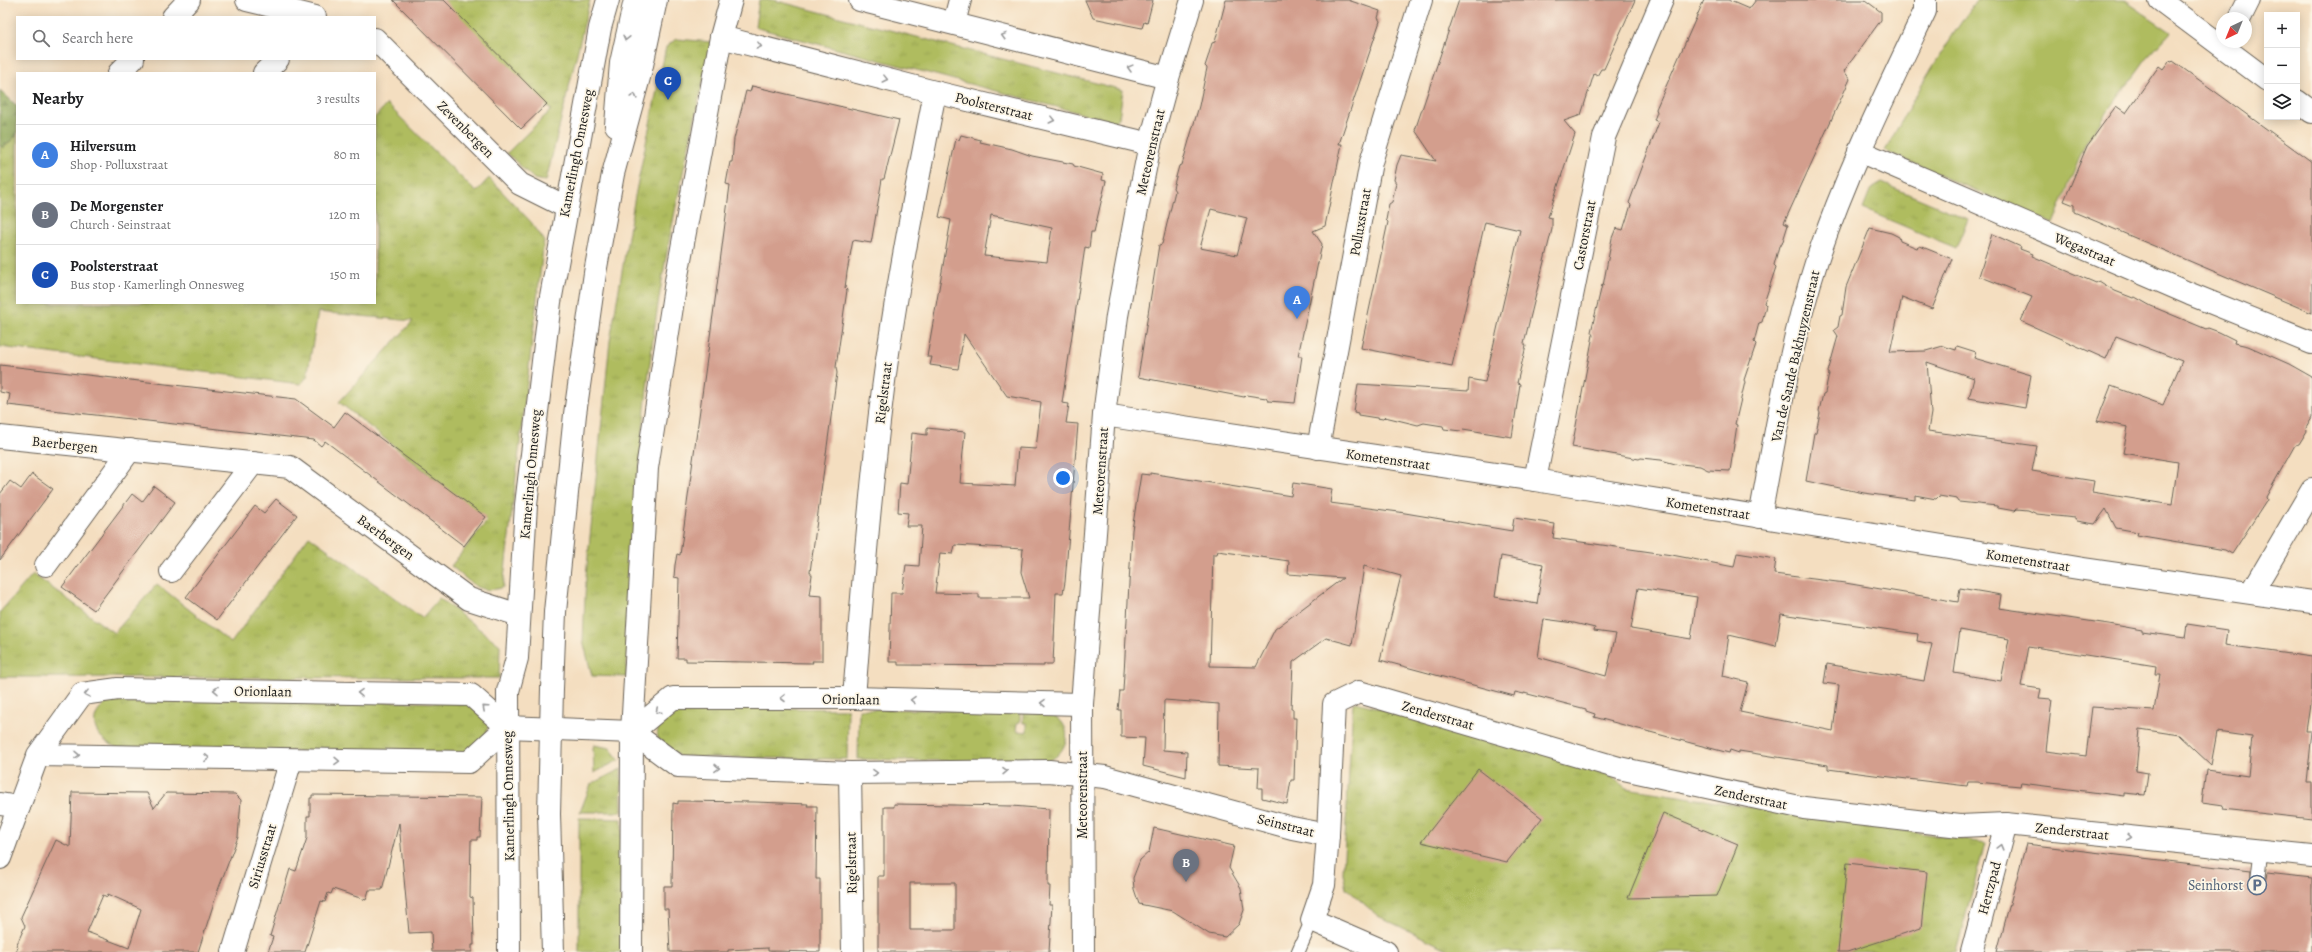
<!DOCTYPE html>
<html lang="en">
<head>
<meta charset="utf-8">
<style>
  body { margin:0; font-family:Alegreya,serif; background:#f6f6f6; color:#202124 }
  .controls { position:absolute; right:12px; top:12px; display:grid; overflow:hidden; border-radius:0px; box-shadow:0 2px 10px #0003 }
  .controls button { width:36px; height:36px; display:grid; place-items:center; padding:0; border:0; border-bottom:1px solid #e0e0e0; background:#fff; color:#202124; font:20px sans-serif }
  .compass { position:absolute; left:2216px; top:12px; width:36px; height:36px; border-radius:50%; background:#fff; box-shadow:0 2px 10px #0003; rotate:223deg }
  .you { position:absolute; left:1063px; top:478px; width:14px; height:14px; margin:-10px; border:3px solid #fff; border-radius:50%; background:#1a73e8; box-shadow:0 0 0 6px #1a73e833 }
  .badge { display:grid; place-items:center; width:26px; height:26px; border-radius:50%; background:#0b8043; color:#fff; font-size:13px; font-weight:700 }
  .pin { position:absolute; translate:-50% -33px; filter:drop-shadow(0 1px 2px #0008) }
  .pin::after { content:''; position:absolute; top:21px; width:14px; height:12px; background:inherit; clip-path:polygon(0 0,100% 0,50% 100%) }
  .list { margin:0; padding:0; list-style:none }
  h2 { display:flex; justify-content:space-between; align-items:center; height:52px; margin:0; padding:0 16px; font-size:17px }
  h2 small { font-size:13px; font-weight:400; color:#757577 }
  .list li { display:grid; grid-template-columns:26px 1fr auto; gap:12px; align-items:center; box-sizing:border-box; height:60px; padding:0 16px; border-top:1px solid #e0e0e0 }
  .list b { display:block; font-size:15px; white-space:nowrap }
  .list p { margin:0; font-size:13px; white-space:nowrap; color:#757577 }
  .list em { font-size:13px; font-style:normal; color:#757577 }
  .icon { flex:none; width:22px; height:22px; fill:none; stroke:currentColor; stroke-width:2; stroke-linecap:round; stroke-linejoin:round }
  .map { position:relative; flex:none; width:2312px; height:952px; overflow:hidden }
  .search { position:absolute; background:#fff; box-shadow:0 2px 10px #0003; left:16px; top:16px; width:360px; height:44px; display:flex; align-items:center; gap:10px; box-sizing:border-box; padding:0 14px; border-radius:0px; color:#757577; font-size:15px }
  .panel { position:absolute; background:#fff; box-shadow:0 2px 10px #0003; left:16px; top:72px; width:360px; height:232px; border-radius:0px }
  .map>svg:first-child { display:block }
</style>
</head>
<body>
<div class="map">
<svg width="2312" height="952" viewBox="0 0 2312 952">
  <defs>
    <pattern id="grass-tufts" width="24" height="20" patternUnits="userSpaceOnUse"><rect width="24" height="20" fill="#afbc5e"/><path d="M3 7l-1-3M5 7V3M7 7l1-3M15 17l-1-3M17 17v-4M19 17l1-3" fill="none" stroke="#96a151"/></pattern>
    <pattern id="forest-firs" width="22" height="20" patternUnits="userSpaceOnUse"><rect width="22" height="20" fill="#8ba455"/><path d="M5 1l3.5 6h-7zM16 11l3.5 6h-7z" fill="#718546"/></pattern>
  </defs>
  <rect width="100%" height="100%" fill="#fcf5e5"/>
  <filter id="ink" filterUnits="userSpaceOnUse"><feTurbulence type="fractalNoise" baseFrequency=".025" numOctaves="2"/><feDisplacementMap in="SourceGraphic" scale="8" xChannelSelector="R" yChannelSelector="G"/><feConvolveMatrix kernelMatrix="1 2 1 2 8 2 1 2 1" color-interpolation-filters="sRGB"/></filter>
  <filter id="wash" filterUnits="userSpaceOnUse"><feTurbulence type="fractalNoise" baseFrequency=".012" numOctaves="4" result="noise"/><feDisplacementMap in="SourceGraphic" scale="16" xChannelSelector="R" yChannelSelector="G"/><feGaussianBlur stdDeviation="0.9" result="paint"/><feColorMatrix in="noise" values="0 0 0 0 0 0 0 0 0 0 0 0 0 0 0 0 0 1.4 0 .05"/><feComposite in="paint" operator="in"/></filter>
  <g filter="url(#wash)">
    <rect width="100%" height="100%" fill="#f4dec0"/>
    <!-- grass -->
    <g fill="url(#grass-tufts)" stroke="#666c3d">
      <polygon points="439,0 590,0 546,181 534,179 507,153 551,110"/>
      <polygon points="759,0 773,0 1123,90 1119,118 1114,122 761,29 755,26"/>
      <path d="M676,39L712,42C693,127 673,212 659,298C639,423 635,551 626,677L592,676L583,640L586,576L610,341L635,196L666,47Z"/>
      <path d="M387,104L476,192L489,178L531,222L544,240L503,587C479,596 470,581 451,566L487,521L339,402L413,321L318,312L307,377L301,384L0,347V145L3,148L17,135V303H375V117Z"/>
      <polygon points="1882,183 1968,219 1956,248 1863,209 1871,189"/>
      <polygon points="309,536 422,618 439,598 500,645 499,678 0,677 0,612 33,574 114,633 157,584 231,643"/>
      <path d="M117,698L468,703L489,723L483,744L465,754L118,748C88,736 86,710 117,698Z"/>
      <polygon points="1356,702 1599,767 1626,788 1985,843 1956,952 1453,952 1378,916 1346,888 1343,873 1353,703"/>
      <path d="M675,707L848,709L847,759L680,757L658,739C655,723 664,718 675,707Z"/>
      <path d="M859,709L1020,711V722L1017,723L1016,731L1027,732V723H1023V711C1032,712 1044,711 1052,715C1077,726 1067,757 1043,763L858,759Z"/>
      <polygon points="594,745 610,748 619,760 594,773 593,748"/>
      <polygon points="621,769 622,812 580,812 591,784"/>
      <polygon points="579,818 622,819 622,952 579,952"/>
    </g>
    <!-- forest -->
    <polygon fill="url(#forest-firs)" stroke="#546038" points="0,90 17,106 17,135 3,148 0,145"/>
    <!-- green -->
    <path fill="#afbc5e" stroke="#666c3d" d="M1977,0H2124L2171,32L2146,59L2086,142L2053,224L1885,151C1913,99 1942,48 1977,0Z"/>
    <g id="blocks">
      <!-- building -->
      <g fill="#d39e8d" fill-rule="evenodd">
        <polygon points="393,0 444,0 547,104 521,129"/>
        <polygon points="1085,0 1153,0 1147,23 1144,22 1142,28 1093,18"/>
        <path d="M1226,0H1348L1380,11L1378,18L1380,21L1339,144H1342L1325,226L1313,231L1322,244L1298,356H1302L1295,403L1268,401L1266,398L1246,395L1244,397L1138,377L1159,245L1162,244L1175,191L1173,188L1179,166L1182,165L1199,106L1207,68L1205,66L1208,57L1212,43L1215,42ZM1211,209L1247,218L1237,255L1200,248Z"/>
        <polygon points="1459,0 1635,0 1604,69 1601,69 1597,76 1594,74 1581,115 1564,121 1575,134 1548,217 1552,218 1552,229 1524,343 1526,346 1517,383 1520,384 1512,437 1463,429 1461,431 1444,429 1443,426 1424,423 1418,425 1385,417 1383,419 1358,415 1358,413 1354,412 1358,384 1468,391 1469,379 1485,382 1520,230 1485,222 1452,366 1361,348 1388,222 1386,220 1389,204 1392,202 1396,183 1394,180 1397,165 1401,155 1436,161 1415,130"/>
        <polygon points="1704,0 1728,0 1749,9 1756,0 1865,0 1881,12 1881,20 1844,71 1850,79 1784,223 1788,225 1782,244 1779,246 1774,265 1776,267 1764,303 1766,305 1762,322 1759,323 1754,342 1756,344 1744,380 1745,382 1735,424 1737,425 1730,471 1708,470 1700,466 1681,464 1679,465 1661,460 1641,458 1639,459 1572,447 1593,335 1591,332 1602,285 1603,286 1612,238 1616,228 1623,230 1631,205 1629,203 1659,122 1654,120 1657,112 1656,109"/>
        <polygon points="2169,61 2172,62 2173,61 2312,162 2312,313 2074,212 2074,205 2064,201 2087,146 2116,106 2126,113 2159,66 2163,69"/>
        <polygon points="752,86 899,120 884,179 882,179 872,238 871,243 853,240 847,272 845,288 847,290 836,367 837,373 810,572 812,575 809,595 822,596 822,661 812,661 813,663 686,661 686,658 677,658 679,578 674,577 675,565 677,554 680,555 716,293 730,185 726,184 730,162 732,162 734,139 746,91 750,92"/>
        <path d="M961,135L981,140L980,142L1012,149L1032,156L1073,164L1074,166L1103,174L1102,180L1106,181L1094,232H1091L1089,248L1085,247L1062,403L1069,404L1066,423L1078,424L1065,582L1063,593H1056L1053,664H1044V666L898,665V662H889L891,593H902L906,565L919,566L922,526H906L908,513L898,512L900,483L907,484L912,433L927,435V428L965,432L960,483L1015,486L1018,448L1036,449L1041,402L1007,396L964,334L958,369L930,365L932,357H927L951,220L939,217L956,139L959,140ZM991,215L1052,228L1047,262L984,256ZM955,545L1023,549L1021,572L1029,598H979V594L935,593L940,553L953,554Z"/>
        <polygon points="1870,228 1891,233 1899,237 1900,241 1917,248 1920,246 1952,259 1932,309 1902,297 1890,352 1926,351 1943,346 1956,350 1957,346 1976,352 1974,358 2031,375 2025,408 1969,398 1974,378 1927,362 1931,413 1928,431 2037,446 2032,471 2094,481 2092,492 2172,505 2178,462 2123,453 2128,427 2097,421 2111,386 2163,405 2182,361 2116,336 2106,359 2021,321 2032,297 1979,276 1992,234 2021,247 2020,249 2033,254 2032,256 2060,268 2096,283 2099,281 2115,291 2133,298 2135,297 2151,306 2206,329 2208,328 2219,332 2235,340 2234,343 2248,346 2289,364 2312,377 2312,418 2306,428 2307,431 2299,444 2295,445 2266,497 2267,500 2232,554 2225,550 2137,535 2138,532 2116,528 2106,509 2095,524 2077,521 2075,518 2037,514 2028,510 2017,509 2015,511 1998,508 1997,506 1959,502 1957,499 1939,496 1936,499 1915,495 1915,500 1864,493 1806,481 1814,433 1816,432 1820,413 1819,411 1823,394 1825,393 1829,374 1828,372 1838,336 1834,330 1838,327 1840,316 1842,315 1846,287"/>
        <polygon points="0,365 296,399 334,427 345,412 486,517 464,546 325,441 321,446 314,440 8,405 10,394 0,392"/>
        <path d="M1150,473L1291,496L1293,483L1313,486L1332,489L1330,503L1399,512L1512,531L1514,518L1555,524L1553,538L1672,555L1734,567L1737,553L1756,556L1776,559L1774,574L1845,583L1958,602L1960,588L2001,595L1999,608L2109,624L2142,630V632L2185,638L2187,624L2227,630L2225,645L2312,657V692L2306,731H2312L2307,783H2312V819L2223,809L2224,805L2202,802L2206,770L2248,776L2252,737L2217,732L2211,765L2179,735L2140,729L2136,771L2148,773L2145,795L2124,793V796L2021,783L2020,786L1977,782H1968L1967,786L1882,776L1828,769V765L1739,751V753L1730,750L1729,753L1691,743L1594,717L1595,714L1586,711V709L1524,693V694L1515,692L1514,696L1380,660L1401,576L1364,566L1352,645L1326,638L1293,662L1291,709H1293V718H1296L1294,780H1291L1287,804L1262,798V788H1258L1259,768L1218,766L1219,704L1164,700L1163,750L1187,752L1186,777L1143,766L1145,738L1121,737V710H1118L1120,691H1123L1132,530L1141,474L1150,475ZM1218,551L1289,561L1288,574L1343,578L1275,629L1256,667L1210,666L1213,554H1217ZM1501,556L1543,564L1537,604L1495,597ZM1638,588L1697,597L1691,639L1631,629ZM1781,614L1918,634L1917,641L1932,644L1924,681L1827,664L1824,683L1839,685L1833,731L1740,712L1748,682L1723,676L1729,635L1776,646ZM1544,619L1574,623L1595,628L1594,631L1616,634L1606,676L1538,657ZM1960,630L2009,639L2001,681L1954,673ZM2028,646L2156,666L2155,674H2160L2154,711L2092,707L2086,756L2046,751L2052,699L2039,698L2041,689L2021,686Z"/>
        <polygon points="32,474 53,489 0,560 0,494 10,481 21,489"/>
        <polygon points="154,486 175,502 94,610 62,587 132,494 142,502"/>
        <polygon points="276,499 297,515 217,620 186,597 255,506 264,513"/>
        <polygon points="1478,769 1542,818 1507,862 1421,842"/>
        <path d="M72,792L147,793L154,808L166,793L235,794L241,800L238,837L218,890L198,952H16L18,947L16,946L25,926L21,917L56,840L70,847ZM108,894L141,909L129,948L87,932L103,895L107,897Z"/>
        <polygon points="312,795 482,797 480,837 477,837 477,840 471,840 470,897 473,898 474,945 472,945 472,952 432,952 431,932 409,933 399,823 382,890 369,890 366,900 333,889 331,894 328,893 325,902 321,901 305,952 268,952 273,937 270,936 290,869 296,871 307,838 307,816 310,816 310,798 312,798"/>
        <polygon points="678,801 755,802 808,804 807,806 817,806 816,879 820,879 820,952 768,951 768,948 728,950 728,952 670,952 668,909 664,909 664,886 672,886 673,803 678,804"/>
        <path d="M894,804L1012,806L1049,809L1048,886H1050L1049,905H1052L1049,952H878V876H884V807H894ZM910,883H955V930H910Z"/>
        <polygon points="1663,813 1738,844 1717,896 1628,898"/>
        <polygon points="1154,828 1234,846 1229,868 1241,888 1244,910 1239,924 1225,937 1209,934 1173,911 1139,904 1134,889 1133,878 1140,860 1149,852"/>
        <polygon points="2026,844 2251,871 2250,888 2256,893 2264,889 2267,873 2312,878 2312,952 1997,952"/>
        <polygon points="1847,863 1927,872 1921,928 1847,952 1838,952"/>
      </g>
    </g>
  </g>
  <g filter="url(#ink)">
    <use href="#blocks" fill-opacity="0" stroke="#686055" stroke-width="1"/>
    <g fill="none" stroke-linecap="round" stroke-linejoin="round">
      <!-- lane casing -->
      <g stroke="#686055" stroke-width="15">
        <g id="lane">
          <polyline points="2257,885 2261,851"/>
          <polyline points="1298,952 1312,920"/>
        </g>
      </g>
      <!-- street casing -->
      <g stroke="#686055" stroke-width="24">
        <g id="street">
          <polyline points="247,0 315,17"/>
          <polyline points="860,0 1168,78"/>
          <polyline points="173,17 189,0"/>
          <polyline points="2240,18 2249,0"/>
          <polyline points="954,23 960,0"/>
          <polyline points="721,37 935,92 1150,144"/>
          <polyline points="375,39 520,184 566,207"/>
          <polyline points="119,73 133,59"/>
          <polyline points="264,73 278,59"/>
          <polyline points="1859,151 2190,294 2312,343"/>
          <polyline points="1104,415 1535,480 2084,569 2312,602"/>
          <polyline points="0,437 290,467 469,599 519,615"/>
          <polyline points="1318,448 1371,162 1421,0"/>
          <polyline points="1535,480 1604,137 1662,0"/>
          <path d="M1760,517C1776,431 1790,343 1817,260C1846,174 1886,93 1925,11V0"/>
          <polyline points="46,565 130,450"/>
          <polyline points="171,571 253,463"/>
          <polyline points="2252,592 2312,490"/>
          <path d="M854,698C862,595 870,492 883,389C896,289 916,190 935,92"/>
          <polyline points="1082,704 854,698 673,698 632,732 678,766 850,773 1049,771 1105,777 1292,828 1328,835 1324,885 1312,920 1386,952"/>
          <polyline points="507,727 632,732"/>
          <polyline points="850,773 853,952"/>
          <polyline points="0,804 19,807"/>
          <polyline points="1328,835 1334,704 1359,692 1619,768 1804,808 1960,826 2006,824 2312,856"/>
          <polyline points="0,858 38,755 82,694 118,689 471,695 507,727 469,762 38,755"/>
          <polyline points="233,952 291,760"/>
          <polyline points="509,952 508,691 517,658 526,505 550,302 600,28 608,0"/>
          <polyline points="631,952 632,732 647,468 676,281 721,37 731,0"/>
          <polyline points="1083,952 1082,704 1104,415 1117,316 1137,209 1150,144 1168,78 1192,0"/>
          <polyline points="1972,952 2006,824"/>
        </g>
      </g>
      <!-- secondary casing -->
      <g stroke="#686055" stroke-width="24">
        <g id="secondary">
          <polyline points="2160,0 2267,80"/>
          <polyline points="2297,101 2312,112"/>
        </g>
      </g>
      <!-- primary casing -->
      <g stroke="#686055" stroke-width="24">
        <g id="primary">
          <polyline points="616,125 621,63 635,0"/>
          <polyline points="553,952 549,814 552,689 555,612 575,414 595,273 613,174 641,70 656,0"/>
        </g>
      </g>
      <!-- lane -->
      <use href="#lane" stroke="#fff" stroke-width="13"/>
      <!-- street -->
      <use href="#street" stroke="#fff" stroke-width="22"/>
      <!-- secondary -->
      <use href="#secondary" stroke="#fff" stroke-width="22"/>
      <!-- primary -->
      <use href="#primary" stroke="#fff" stroke-width="22"/>
    </g>
    <!-- one-way arrows -->
    <defs><path id="oneway-chevron" d="M-2-3.5L2.5 0L-2 3.5" fill="none" stroke-width="1.6" stroke-linecap="round" stroke-linejoin="round"/></defs>
    <g stroke="#999">
      <use href="#oneway-chevron" transform="translate(1004 36) rotate(-165)"/>
      <use href="#oneway-chevron" transform="translate(626 38) rotate(103)"/>
      <use href="#oneway-chevron" transform="translate(759 46) rotate(14)"/>
      <use href="#oneway-chevron" transform="translate(1130 68) rotate(-165)"/>
      <use href="#oneway-chevron" transform="translate(885 79) rotate(14)"/>
      <use href="#oneway-chevron" transform="translate(634 96) rotate(-75)"/>
      <use href="#oneway-chevron" transform="translate(1052 120) rotate(14)"/>
      <use href="#oneway-chevron" transform="translate(216 690) rotate(-179)"/>
      <use href="#oneway-chevron" transform="translate(360 693) rotate(-179)"/>
      <use href="#oneway-chevron" transform="translate(87 694) rotate(166)"/>
      <use href="#oneway-chevron" transform="translate(783 698) rotate(-180)"/>
      <use href="#oneway-chevron" transform="translate(913 700) rotate(-179)"/>
      <use href="#oneway-chevron" transform="translate(1043 703) rotate(-179)"/>
      <use href="#oneway-chevron" transform="translate(485 708) rotate(-138)"/>
      <use href="#oneway-chevron" transform="translate(658 711) rotate(140)"/>
      <use href="#oneway-chevron" transform="translate(77 755) rotate(1)"/>
      <use href="#oneway-chevron" transform="translate(207 758) rotate(1)"/>
      <use href="#oneway-chevron" transform="translate(337 761) rotate(1)"/>
      <use href="#oneway-chevron" transform="translate(717 768) rotate(2)"/>
      <use href="#oneway-chevron" transform="translate(1005 771) rotate(-1)"/>
      <use href="#oneway-chevron" transform="translate(875 773) rotate(-1)"/>
      <use href="#oneway-chevron" transform="translate(2129 837) rotate(6)"/>
      <use href="#oneway-chevron" transform="translate(2000 847) rotate(-75)"/>
    </g>
  </g>
  <!-- icons -->
  <defs>
    <g id="parking-ring" transform="scale(1)"><circle r="9.5" fill="#fcf5e5" stroke="#5c6f8a" stroke-width="1.5"/><path d="M-3.5-5.5H1a3.5 3.5 0 0 1 0 7H-1V5.5H-3.5ZM-1-3.4V-.6H.8a1.4 1.4 0 0 0 0-2.8Z" fill="#5c6f8a"/></g>
  </defs>
  <g fill-rule="evenodd">
    <use href="#parking-ring" x="2257" y="885"/>
  </g>
  <g text-anchor="middle" stroke-width="3.5" stroke-linejoin="round" paint-order="stroke">
    <!-- street labels -->
    <g font-size="14" fill="#1c1c1c" stroke="#fcf5e5">
      <text transform="translate(994 106) rotate(14)" y="5">Poolsterstraat</text>
      <text transform="translate(466 129) rotate(45)" y="5">Zevenbergen</text>
      <text transform="translate(1150 152) rotate(-77)" y="5">Meteorenstraat</text>
      <text transform="translate(576 153) rotate(-79)" y="5">Kamerlingh Onnesweg</text>
      <text transform="translate(1360 222) rotate(-80)" y="5">Polluxstraat</text>
      <text transform="translate(1584 235) rotate(-79)" y="5">Castorstraat</text>
      <text transform="translate(2085 249) rotate(23)" y="5">Wegastraat</text>
      <text transform="translate(1795 356) rotate(-77)" y="5">Van de Sande Bakhuyzenstraat</text>
      <text transform="translate(883 393) rotate(-83)" y="5">Rigelstraat</text>
      <text transform="translate(65 444) rotate(6)" y="5">Baerbergen</text>
      <text transform="translate(1388 459) rotate(8)" y="5">Kometenstraat</text>
      <text transform="translate(1100 471) rotate(-86)" y="5">Meteorenstraat</text>
      <text transform="translate(530 474) rotate(-85)" y="5">Kamerlingh Onnesweg</text>
      <text transform="translate(1708 508) rotate(9)" y="5">Kometenstraat</text>
      <text transform="translate(386 537) rotate(36)" y="5">Baerbergen</text>
      <text transform="translate(2028 560) rotate(9)" y="5">Kometenstraat</text>
      <text transform="translate(263 691) rotate(1)" y="5">Orionlaan</text>
      <text transform="translate(851 699) rotate(1)" y="5">Orionlaan</text>
      <text transform="translate(1438 715) rotate(16)" y="5">Zenderstraat</text>
      <text transform="translate(1082 795) rotate(-90)" y="5">Meteorenstraat</text>
      <text transform="translate(508 796) rotate(-91)" y="5">Kamerlingh Onnesweg</text>
      <text transform="translate(1751 797) rotate(12)" y="5">Zenderstraat</text>
      <text transform="translate(1286 825) rotate(14)" y="5">Seinstraat</text>
      <text transform="translate(2072 831) rotate(6)" y="5">Zenderstraat</text>
      <text transform="translate(262 856) rotate(-73)" y="5">Siriusstraat</text>
      <text transform="translate(851 863) rotate(-91)" y="5">Rigelstraat</text>
      <text transform="translate(1989 888) rotate(-75)" y="5">Hertzpad</text>
    </g>
    <!-- service labels -->
    <g font-size="14" fill="#4e5e75" stroke="#fcf5e5" text-anchor="end">
      <text x="2243" y="890">Seinhorst</text>
    </g>
  </g>
</svg>
<div class="controls">
<button>+</button>
<button>−</button>
<button><svg class="icon" aria-label="layers" viewBox="0 0 24 24"><path d="M12 4l9 5-9 5-9-5zM3 14l9 5 9-5"/></svg></button>
</div>
<svg class="compass" viewBox="-18 -18 36 36"><path d="M0-13l5 13h-10z" fill="#e53935"/><path d="M0 13l5-13h-10z" fill="#757577"/></svg>
<div class="you"></div>
<div class="pin badge" style="left:1297px;top:319px;background:#3f7fe0">A</div>
<div class="pin badge" style="left:1186px;top:882px;background:#6b7280">B</div>
<div class="pin badge" style="left:668px;top:100px;background:#1a4fb4">C</div>
<div class="search"><svg class="icon" aria-label="search" viewBox="0 0 24 24"><circle cx="10" cy="10" r="6"/><path d="M15 15l6 6"/></svg>Search here</div>
<section class="panel">
<h2>Nearby<small>3 results</small></h2>
<ul class="list">
<li><span class="badge" style="background:#3f7fe0">A</span><div><b>Hilversum</b><p>Shop · Polluxstraat</p></div><em>80 m</em></li>
<li><span class="badge" style="background:#6b7280">B</span><div><b>De Morgenster</b><p>Church · Seinstraat</p></div><em>120 m</em></li>
<li><span class="badge" style="background:#1a4fb4">C</span><div><b>Poolsterstraat</b><p>Bus stop · Kamerlingh Onnesweg</p></div><em>150 m</em></li>
</ul>
</section>
</div>
</body>
</html>
